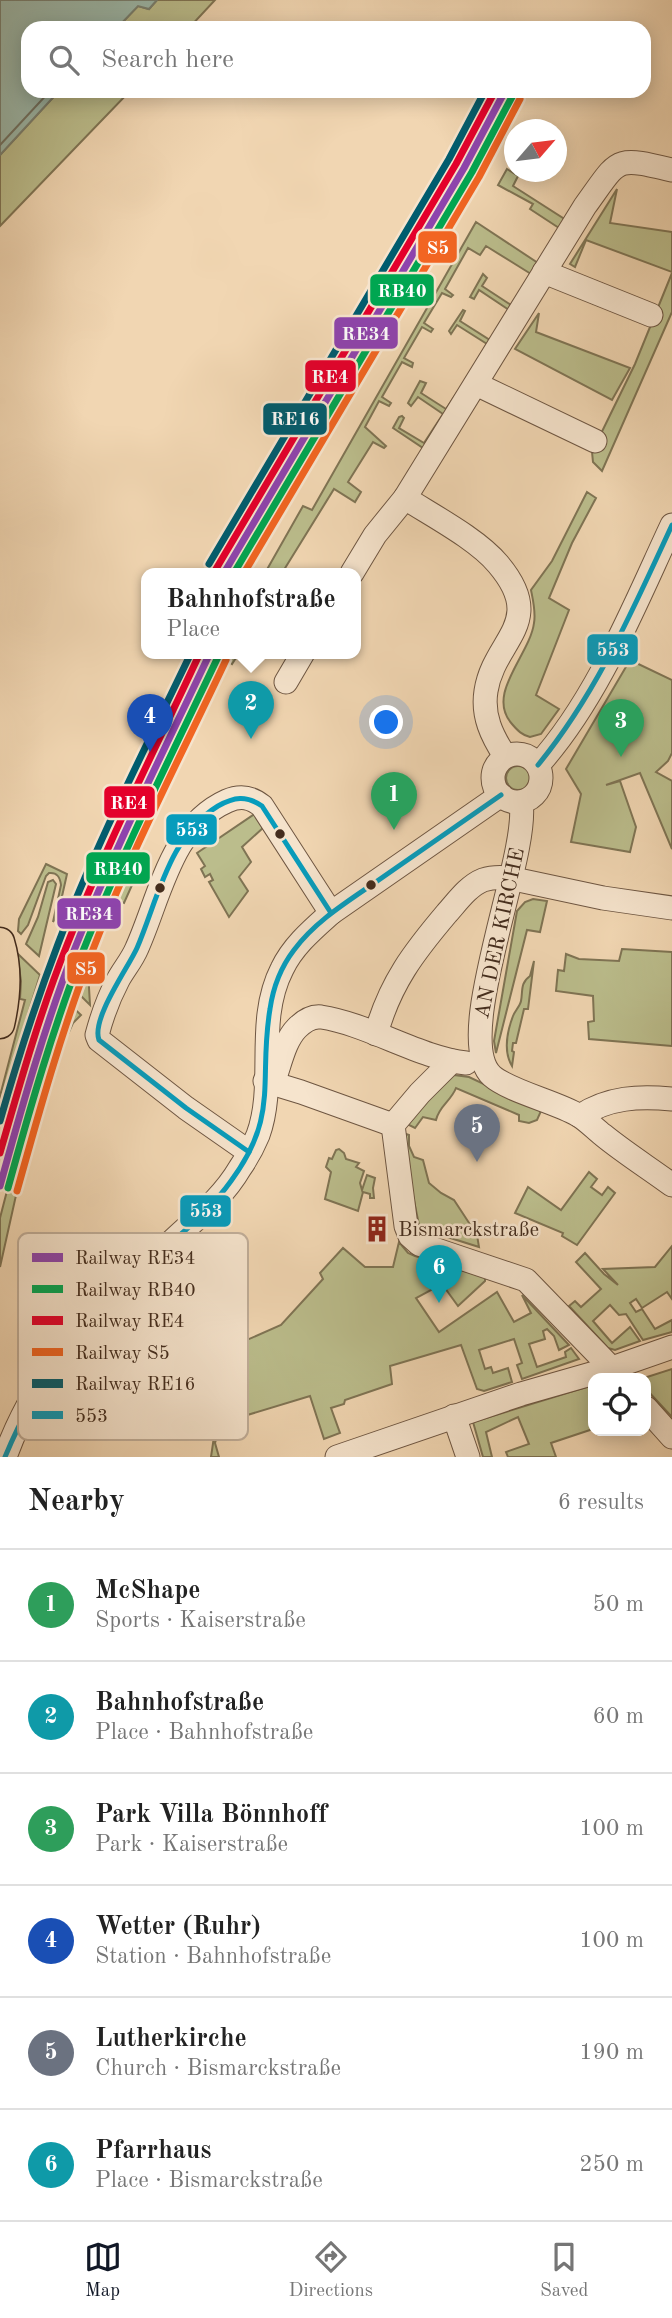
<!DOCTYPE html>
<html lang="en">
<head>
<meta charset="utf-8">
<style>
  body { margin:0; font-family:"Old Standard TT",serif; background:#f2f2f2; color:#222 }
  .controls { position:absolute; right:21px; bottom:21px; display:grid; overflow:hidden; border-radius:14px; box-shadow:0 4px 18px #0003 }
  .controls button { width:63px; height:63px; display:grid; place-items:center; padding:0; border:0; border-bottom:2px solid #e0e0e0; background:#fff; color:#222; font:35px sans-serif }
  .compass { position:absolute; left:504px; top:119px; width:63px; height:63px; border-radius:50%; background:#fff; box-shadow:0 4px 18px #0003; rotate:62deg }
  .you { position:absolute; left:387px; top:723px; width:24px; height:24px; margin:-18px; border:5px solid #fff; border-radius:50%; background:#1a73e8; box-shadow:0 0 0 10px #1a73e833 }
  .badge { display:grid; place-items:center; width:46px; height:46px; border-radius:50%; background:#111827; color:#fff; font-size:23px; font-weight:700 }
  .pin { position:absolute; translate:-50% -58px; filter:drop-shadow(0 2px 4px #0008) }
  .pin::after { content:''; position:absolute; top:37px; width:24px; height:21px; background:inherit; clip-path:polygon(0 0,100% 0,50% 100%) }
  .popup { position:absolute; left:141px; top:568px; width:220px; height:91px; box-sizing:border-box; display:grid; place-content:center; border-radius:14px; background:#fff; filter:drop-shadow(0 2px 5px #0005); font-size:23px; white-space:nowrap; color:#767676 }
  .popup b { font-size:26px; color:#222 }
  .popup::after { content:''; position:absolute; left:50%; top:100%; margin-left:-14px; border:14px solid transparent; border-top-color:#fff }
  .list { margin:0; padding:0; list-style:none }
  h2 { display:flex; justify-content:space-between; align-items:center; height:91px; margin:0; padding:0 28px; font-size:30px }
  h2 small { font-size:23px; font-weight:400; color:#767676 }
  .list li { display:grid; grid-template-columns:46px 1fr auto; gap:21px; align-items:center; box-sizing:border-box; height:112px; padding:0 28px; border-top:2px solid #e0e0e0 }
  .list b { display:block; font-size:26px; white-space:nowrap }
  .list p { margin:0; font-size:23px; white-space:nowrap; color:#767676 }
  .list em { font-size:23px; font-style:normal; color:#767676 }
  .icon { flex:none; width:38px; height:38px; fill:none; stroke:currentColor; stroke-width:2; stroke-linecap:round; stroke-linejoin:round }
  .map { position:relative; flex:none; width:672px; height:1457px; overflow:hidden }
  .search { position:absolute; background:#fff; box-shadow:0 4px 18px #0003; left:21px; right:21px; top:21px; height:77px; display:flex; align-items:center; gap:18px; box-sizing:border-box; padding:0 24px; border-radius:21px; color:#767676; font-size:26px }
  .sheet { height:763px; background:#fff }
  nav { display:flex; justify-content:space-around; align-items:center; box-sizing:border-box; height:98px; border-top:2px solid #e0e0e0; background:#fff; font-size:19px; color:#767676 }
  nav a { display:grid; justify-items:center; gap:4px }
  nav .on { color:#111827 }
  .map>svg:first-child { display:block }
</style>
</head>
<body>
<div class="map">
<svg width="672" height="1457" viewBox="0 0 672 1457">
  <rect width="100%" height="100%" fill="#f1d6b2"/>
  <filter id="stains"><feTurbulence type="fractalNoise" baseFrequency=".00286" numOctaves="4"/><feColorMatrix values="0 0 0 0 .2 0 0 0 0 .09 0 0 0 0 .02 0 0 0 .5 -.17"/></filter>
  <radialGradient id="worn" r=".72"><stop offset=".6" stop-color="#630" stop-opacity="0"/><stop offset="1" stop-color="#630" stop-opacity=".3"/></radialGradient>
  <!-- green -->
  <g fill="#bbbd8c" stroke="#7f7454" stroke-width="2">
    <polygon points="157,0 215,0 189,28 117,28 138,6 149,9"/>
    <polygon points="59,91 130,91 0,226 0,155"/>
    <polygon points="507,169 518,176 513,186 566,220 559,228 530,209 533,204 498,185"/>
    <polygon points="617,189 610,223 672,232 672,272 586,240 575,267 570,264"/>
    <polygon points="476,222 538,263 531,274 486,246 480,255 468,248 445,289 453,295 451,297 442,293 424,323 433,329 431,332 422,327 404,358 413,363 412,367 402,362 382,397 391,403 389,406 379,401 365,427 386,446 384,448 373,442 348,482 361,492 355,502 334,489 282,573 265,573 303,506 312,510"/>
    <polygon points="672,273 672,312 602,471 593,462 592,452 635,364"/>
    <polygon points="483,274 487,278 482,286 511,305 517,296 521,298 479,365 476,362 487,344 457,325 451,334 449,331 463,310 465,311 460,321 490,340 509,310 479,290 474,299 470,297"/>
    <polygon points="539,313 536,332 630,368 612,400 515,349"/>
    <polygon points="420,381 426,383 421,393 446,409 458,391 426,450 393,428 399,417 402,416 404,418 399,428 424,443 443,414 418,397 411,406 408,403"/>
    <path d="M587,492L596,498L572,543L549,598L569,610L536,695L559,709L541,734L530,737C522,735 518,731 512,724C485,694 530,655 534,623C536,612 533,600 531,590L552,561Z"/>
    <polygon points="223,653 239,653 232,664 229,662 206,708 199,704 198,706 196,705"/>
    <polygon points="630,660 672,680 672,753 668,761 656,772 672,781 672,849 640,773 606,785 620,781 636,827 630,852 571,842 581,794 566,769"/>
    <circle cx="518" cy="778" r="12"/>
    <polygon points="256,813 264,827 242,847 251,862 239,877 248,891 229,917 209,882 213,880 210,874 205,877 201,869 205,866 197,853"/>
    <polygon points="126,859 141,865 124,903 111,898"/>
    <path d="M46,864L67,874L58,914L53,922L61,885C60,877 57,872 49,873L46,876L28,925L21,934L18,931L19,919Z"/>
    <polygon points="53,880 56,884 39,956 26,944 38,917 48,882"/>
    <polygon points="533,899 547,901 540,932 527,930 496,1053 494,1041 517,911 525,902"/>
    <polygon points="110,904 114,908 88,970 90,1005 74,989"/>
    <polygon points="622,949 672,952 672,1046 589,1039 588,1022 594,1021 593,996 556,991 558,970 564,971 566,954 579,959 619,961"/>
    <polygon points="17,953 40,975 10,1072 0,1116 0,1096 25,1000 20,999 21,981"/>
    <path d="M534,961L528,1009H524L516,1043H513L512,1051L514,1052L512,1066C503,1051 507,1032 513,1016C515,1011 520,1006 521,1001C523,991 520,983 530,976Z"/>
    <polygon points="65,1000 81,1015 73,1023 68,1034 60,1039 31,1128 0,1267 0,1218 24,1125 50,1041"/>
    <path d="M454,1075L469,1077L541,1111L537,1120L529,1123L519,1121V1115L456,1088C451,1101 439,1106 436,1120L423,1117L415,1128L405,1123Z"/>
    <polygon points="400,1132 409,1135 409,1146 414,1157 423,1160 429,1183 441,1193 454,1200 477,1235 479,1247 425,1230 419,1225"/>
    <polygon points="339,1149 344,1153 346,1159 359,1163 356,1167 364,1171 360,1183 362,1190 367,1175 375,1178 373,1188 374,1198 370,1198 370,1194 363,1192 358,1211 325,1199 331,1172 326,1167 329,1158 332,1159 336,1150"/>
    <polygon points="589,1172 597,1179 591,1187 602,1195 608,1187 615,1193 577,1245 562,1236 563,1233 515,1213 528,1187 561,1210"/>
    <polygon points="399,1242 408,1253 415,1256 485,1277 485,1281 458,1306 442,1284 416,1298 439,1332 497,1292 514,1322 531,1313 522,1295 569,1345 559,1350 554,1336 547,1329 543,1331 545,1339 529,1344 537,1367 566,1357 565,1352 571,1348 579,1359 522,1379 517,1365 522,1363 514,1339 479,1350 485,1369 491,1367 493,1373 508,1368 512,1382 484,1391 477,1389 461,1345 390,1366 392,1384 345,1400 344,1404 331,1408 340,1433 324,1439 310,1396 221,1423 215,1443 219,1457 211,1457 220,1396 209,1365 212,1357 233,1340 240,1343 281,1325 323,1279 320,1273 343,1248 365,1267 393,1267"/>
    <polygon points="672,1246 672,1299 667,1292 642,1308 636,1299 630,1303 636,1312 642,1309 655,1329 672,1320 672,1332 643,1340 626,1314 619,1315 610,1305 593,1321 612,1343 630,1327 640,1341 615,1350 608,1348 569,1306 575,1301 581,1307 601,1289 576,1262 585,1253 604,1274 618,1285 603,1269 655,1267"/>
    <polygon points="672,1369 672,1417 646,1389 646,1378 644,1378"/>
    <polygon points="593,1385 593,1429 551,1443 556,1457 508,1457 506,1452 529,1444 518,1417 486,1432 492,1457 483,1457 473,1422"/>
  </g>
  <!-- water -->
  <polygon fill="#9bb9ac" stroke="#788173" stroke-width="2" points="0,0 157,0 149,9 138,6 117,28 28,28 28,91 59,91 0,155"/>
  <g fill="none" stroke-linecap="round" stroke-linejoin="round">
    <!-- shore -->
    <polyline stroke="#6f7264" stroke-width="2" points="0,145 50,91"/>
    <!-- minor casing -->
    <g stroke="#6e5642" stroke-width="25">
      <g id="minor">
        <polyline points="544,272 651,315"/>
        <polyline points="476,384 595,441"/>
        <path d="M405,498C433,516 477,539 498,564C548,623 494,639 486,691C482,716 492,736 505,756"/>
        <path d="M352,573L375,535L405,498L585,206C620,158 613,156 672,170"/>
        <polyline points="286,682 303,653"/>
        <circle cx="517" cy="778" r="24"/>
        <path d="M538,765C597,700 635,604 672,525"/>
        <path d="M521,802C530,856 451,1039 492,1076C509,1091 556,1102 578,1115C587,1120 595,1129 603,1135C625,1153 649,1168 672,1185"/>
        <path d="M376,1034C390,983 414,952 447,913C457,902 468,886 483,880C492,877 500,877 509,878L603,898L672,908"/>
        <polyline points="452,1061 420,1093 393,1125 406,1226 410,1236 419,1244 526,1280 621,1378"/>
        <polyline points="265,1081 301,1092 393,1125"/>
        <path d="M273,1083C280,1065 284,1041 297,1028C303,1022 312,1016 321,1017C368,1024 420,1058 466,1063"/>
        <path d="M580,1116C609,1097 639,1096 672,1099"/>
        <path d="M249,1152L186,1108L99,1040L97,1035C102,1016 109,997 118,980C124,969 132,960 137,948C160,897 171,826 227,801C241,795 251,797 262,806L331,913"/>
        <polyline points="646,1408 672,1437"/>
        <polyline points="454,1416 468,1457"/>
        <path d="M5,1457C39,1362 97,1312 168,1245C193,1221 222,1199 240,1168C247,1158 253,1147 258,1135C277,1083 255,1022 282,969C293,946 312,930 331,913L501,795"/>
        <polyline points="337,1457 521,1394 612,1368 672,1347"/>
      </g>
    </g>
    <!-- major casing -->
    <g stroke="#432c1d" stroke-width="31">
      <path id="major" d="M0,942C8,968 6,998 0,1024"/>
    </g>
    <!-- minor -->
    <use href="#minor" stroke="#f6e4cd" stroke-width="23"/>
    <!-- major -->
    <use href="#major" stroke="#f1d6b2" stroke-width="28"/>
    <!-- bus-1 casing -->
    <g stroke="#f6e4cd" stroke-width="10">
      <g id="bus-1">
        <path d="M538,765C597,693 633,609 672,525"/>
        <path d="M249,1152L186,1108L99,1040C91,1019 128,968 137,948C158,899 169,836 218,806C234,797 246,795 262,806L331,913"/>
        <path d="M5,1457C40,1372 83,1325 149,1263C177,1237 209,1212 231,1181C280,1115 258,1080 270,1009C273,988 281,967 294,950C317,919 352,899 383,877C423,849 462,822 501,795"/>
      </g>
    </g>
    <!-- bus-1 -->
    <use href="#bus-1" stroke="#079cbc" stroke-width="5"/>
    <!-- rail-1 casing -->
    <g stroke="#f6e4cd" stroke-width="12">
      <g id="rail-1">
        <polyline points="224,573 464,168 505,91"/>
        <path d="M0,1186C22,1106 45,1025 75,948C115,847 164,751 210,653"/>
      </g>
    </g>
    <!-- rail-2 casing -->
    <g stroke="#f6e4cd" stroke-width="12">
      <g id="rail-2">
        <polyline points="234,573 472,172 513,95"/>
        <path d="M8,1188C30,1108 53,1028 83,951C123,851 172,754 218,657"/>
      </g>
    </g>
    <!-- rail-3 casing -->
    <g stroke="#f6e4cd" stroke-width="12">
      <g id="rail-3">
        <polyline points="216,569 456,164 495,91"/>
        <path d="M0,1153C20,1083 40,1012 67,945C106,845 155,750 200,653"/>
      </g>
    </g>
    <!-- rail-4 casing -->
    <g stroke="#f6e4cd" stroke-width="12">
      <g id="rail-4">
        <polyline points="244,573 479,177 520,99"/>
        <path d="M17,1191C39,1112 61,1033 90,957C129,855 180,758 226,660"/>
      </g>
    </g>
    <!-- rail-5 casing -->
    <g stroke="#f6e4cd" stroke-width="12">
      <g id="rail-5">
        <polyline points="209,564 449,159 485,91"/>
        <path d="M0,1121C17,1061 36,1002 58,944C96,844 145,749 191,653"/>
      </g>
    </g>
    <!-- rail-1 -->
    <use href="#rail-1" stroke="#8e44ad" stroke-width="7"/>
    <!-- rail-2 -->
    <use href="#rail-2" stroke="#00a651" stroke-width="7"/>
    <!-- rail-3 -->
    <use href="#rail-3" stroke="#e4002b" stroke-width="7"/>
    <!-- rail-4 -->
    <use href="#rail-4" stroke="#f26522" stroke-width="7"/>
    <!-- rail-5 -->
    <use href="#rail-5" stroke="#005c6e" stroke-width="7"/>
  </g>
  <!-- icons -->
  <defs>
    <g id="building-bare" transform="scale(2.1)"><path d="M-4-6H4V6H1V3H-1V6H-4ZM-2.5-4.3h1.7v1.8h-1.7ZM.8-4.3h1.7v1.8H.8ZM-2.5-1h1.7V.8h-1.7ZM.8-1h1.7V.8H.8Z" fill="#8f2418" stroke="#f6e4cd" stroke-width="2.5" paint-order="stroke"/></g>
  </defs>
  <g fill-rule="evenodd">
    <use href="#building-bare" x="377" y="1229"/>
  </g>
  <!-- markers -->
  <g fill="#432c1d" stroke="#f6e4cd" stroke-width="2.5">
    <circle cx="280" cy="834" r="6"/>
    <circle cx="371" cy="885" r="6"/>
    <circle cx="160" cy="888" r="6"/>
  </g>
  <g text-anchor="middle" stroke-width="5" stroke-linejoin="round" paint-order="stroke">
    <!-- street labels -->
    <g font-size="21" fill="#432c1d" stroke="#f6e4cd">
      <text transform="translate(499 933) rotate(-78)" y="7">AN DER KIRCHE</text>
    </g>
    <!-- poi labels -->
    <g font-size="21" fill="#432c1d" stroke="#f6e4cd" text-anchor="start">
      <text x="398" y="1236">Bismarckstraße</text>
    </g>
  </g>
  <!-- legend -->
  <rect x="18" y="1233" width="230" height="207" rx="10" fill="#f6e4cd" stroke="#c0ad98" stroke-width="2"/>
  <rect x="32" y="1253" width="31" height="9" fill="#8e44ad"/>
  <rect x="32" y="1285" width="31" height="8" fill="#00a651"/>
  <rect x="32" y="1316" width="31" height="9" fill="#e4002b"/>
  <rect x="32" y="1348" width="31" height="8" fill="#f26522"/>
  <rect x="32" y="1379" width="31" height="9" fill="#005c6e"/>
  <rect x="32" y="1411" width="31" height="8" fill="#079cbc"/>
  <g font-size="19" fill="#432c1d">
    <text x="75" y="1264">Railway RE34</text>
    <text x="75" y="1296">Railway RB40</text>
    <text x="75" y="1327">Railway RE4</text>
    <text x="75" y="1359">Railway S5</text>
    <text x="75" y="1390">Railway RE16</text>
    <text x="75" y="1422">553</text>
  </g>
  <g stroke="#f6e4cd" stroke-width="2.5">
    <rect x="417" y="230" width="41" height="34" rx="7" fill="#f26522"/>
    <rect x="369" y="273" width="66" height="34" rx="7" fill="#00a651"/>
    <rect x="333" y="316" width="66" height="34" rx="7" fill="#8e44ad"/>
    <rect x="304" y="359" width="53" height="34" rx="7" fill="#e4002b"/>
    <rect x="262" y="402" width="66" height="34" rx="7" fill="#005c6e"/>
    <rect x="586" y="633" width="53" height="33" rx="7" fill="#079cbc"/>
    <rect x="103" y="785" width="53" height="34" rx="7" fill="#e4002b"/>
    <rect x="165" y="813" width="53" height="33" rx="7" fill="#079cbc"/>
    <rect x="85" y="851" width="66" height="34" rx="7" fill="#00a651"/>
    <rect x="56" y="897" width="66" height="33" rx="7" fill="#8e44ad"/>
    <rect x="66" y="951" width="40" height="34" rx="7" fill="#f26522"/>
    <rect x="179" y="1194" width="53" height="34" rx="7" fill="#079cbc"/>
  </g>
  <g font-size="19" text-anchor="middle" font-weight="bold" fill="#fff">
    <text x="438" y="254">S5</text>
    <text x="402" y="297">RB40</text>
    <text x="366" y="340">RE34</text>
    <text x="330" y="383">RE4</text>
    <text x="295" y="425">RE16</text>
    <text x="613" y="656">553</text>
    <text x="129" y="809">RE4</text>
    <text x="192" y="836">553</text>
    <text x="118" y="875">RB40</text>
    <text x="89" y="920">RE34</text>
    <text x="86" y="975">S5</text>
    <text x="206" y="1217">553</text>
  </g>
  <rect width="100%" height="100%" filter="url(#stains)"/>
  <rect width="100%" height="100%" fill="url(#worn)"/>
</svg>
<div class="controls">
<button><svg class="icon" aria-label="locate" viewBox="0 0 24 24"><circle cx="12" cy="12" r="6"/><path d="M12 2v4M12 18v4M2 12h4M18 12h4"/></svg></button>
</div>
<svg class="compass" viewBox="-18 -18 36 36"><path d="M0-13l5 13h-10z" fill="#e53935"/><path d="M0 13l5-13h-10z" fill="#767676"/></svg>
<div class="you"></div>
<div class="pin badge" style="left:394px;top:830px;background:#2e9e5b">1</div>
<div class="pin badge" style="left:251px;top:739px;background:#0f9aa8">2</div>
<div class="popup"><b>Bahnhofstraße</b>Place</div>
<div class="pin badge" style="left:621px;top:757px;background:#2e9e5b">3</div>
<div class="pin badge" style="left:150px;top:752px;background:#1a4fb4">4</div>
<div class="pin badge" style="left:477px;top:1162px;background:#6b7280">5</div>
<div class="pin badge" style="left:439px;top:1303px;background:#0f9aa8">6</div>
<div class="search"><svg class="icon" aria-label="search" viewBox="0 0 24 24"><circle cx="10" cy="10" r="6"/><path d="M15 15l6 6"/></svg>Search here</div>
</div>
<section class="sheet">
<h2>Nearby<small>6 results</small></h2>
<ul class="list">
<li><span class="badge" style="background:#2e9e5b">1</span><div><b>McShape</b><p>Sports · Kaiserstraße</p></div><em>50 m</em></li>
<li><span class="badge" style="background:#0f9aa8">2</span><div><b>Bahnhofstraße</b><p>Place · Bahnhofstraße</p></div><em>60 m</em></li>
<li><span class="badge" style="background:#2e9e5b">3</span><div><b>Park Villa Bönnhoff</b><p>Park · Kaiserstraße</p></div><em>100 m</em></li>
<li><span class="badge" style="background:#1a4fb4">4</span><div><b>Wetter (Ruhr)</b><p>Station · Bahnhofstraße</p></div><em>100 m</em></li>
<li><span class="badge" style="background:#6b7280">5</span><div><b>Lutherkirche</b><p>Church · Bismarckstraße</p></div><em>190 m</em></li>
<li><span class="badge" style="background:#0f9aa8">6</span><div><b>Pfarrhaus</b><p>Place · Bismarckstraße</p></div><em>250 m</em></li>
</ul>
</section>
<nav>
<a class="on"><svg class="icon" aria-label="map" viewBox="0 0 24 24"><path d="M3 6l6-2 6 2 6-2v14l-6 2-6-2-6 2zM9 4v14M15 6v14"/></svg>Map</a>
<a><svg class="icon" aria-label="directions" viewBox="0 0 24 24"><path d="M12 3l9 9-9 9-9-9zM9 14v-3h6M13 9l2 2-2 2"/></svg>Directions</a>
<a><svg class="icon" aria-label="saved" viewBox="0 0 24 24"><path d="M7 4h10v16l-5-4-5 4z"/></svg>Saved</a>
</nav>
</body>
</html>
